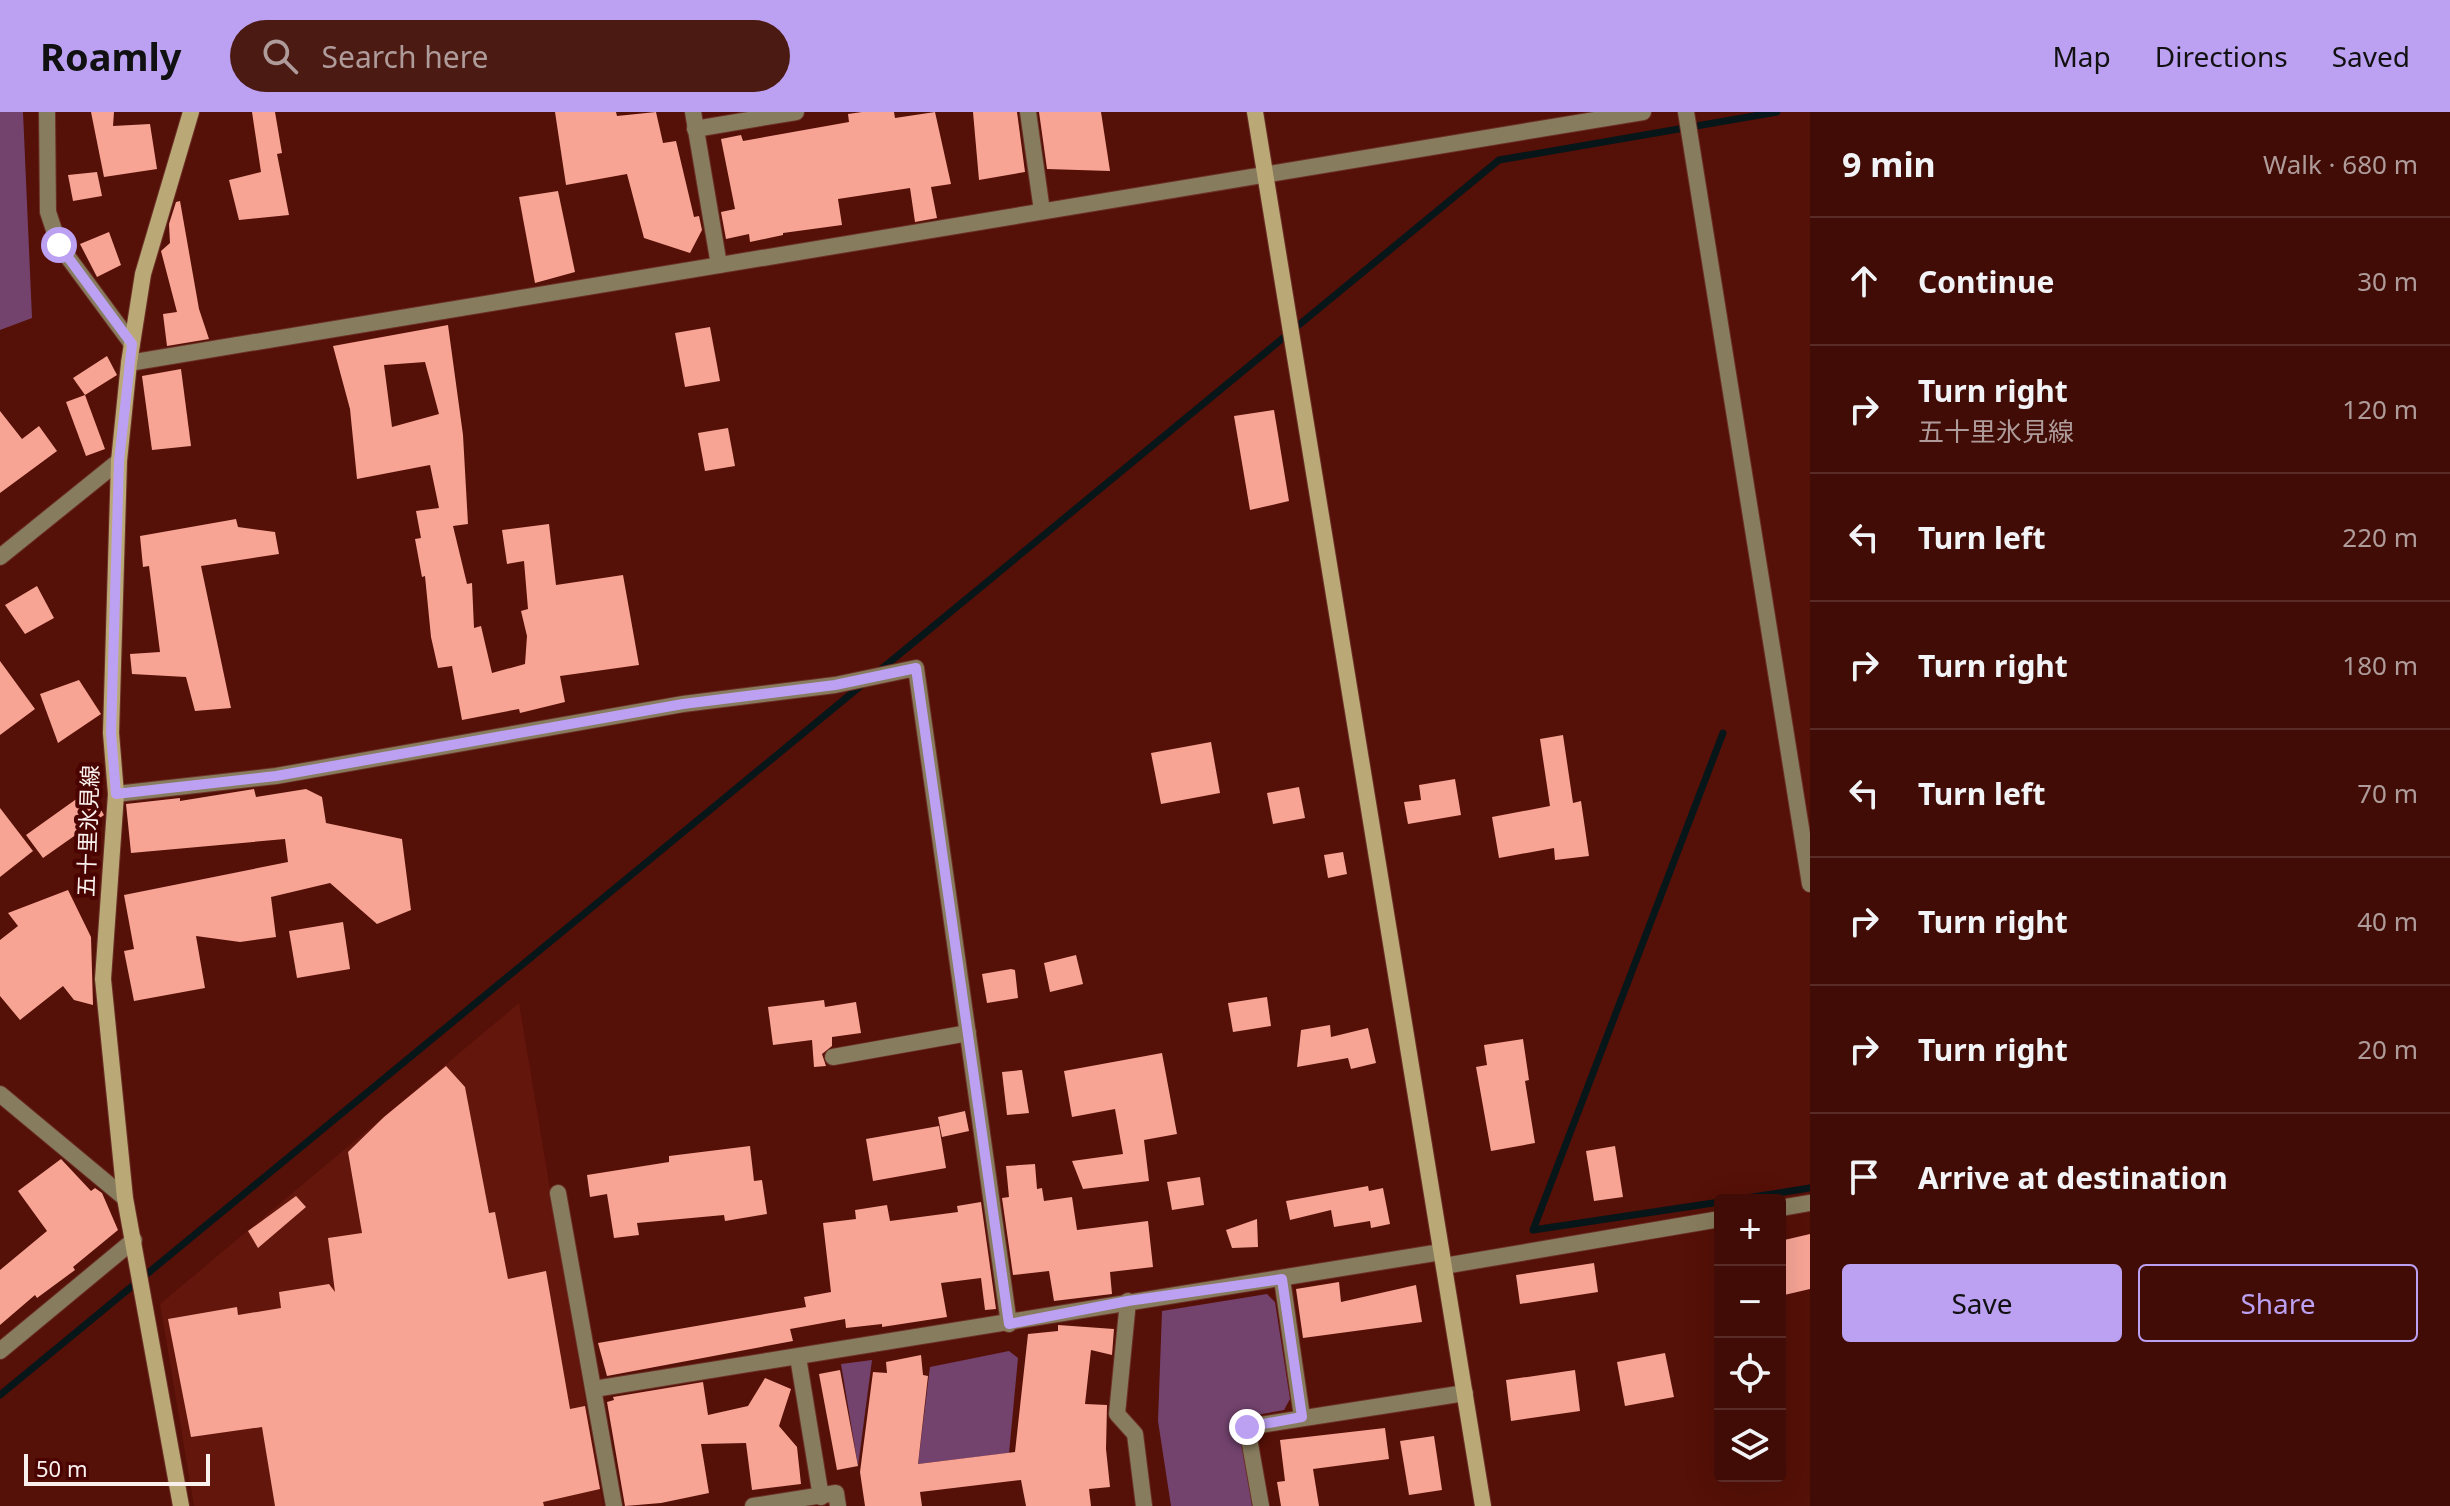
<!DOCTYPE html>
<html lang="en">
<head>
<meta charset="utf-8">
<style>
  body { margin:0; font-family:"Noto Sans","Noto Sans JP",sans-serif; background:#4b1a13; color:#f1f3f6 }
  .controls { position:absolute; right:24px; bottom:24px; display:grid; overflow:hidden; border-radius:8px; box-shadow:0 8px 32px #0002 }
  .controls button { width:72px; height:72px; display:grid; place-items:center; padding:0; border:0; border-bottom:2px solid #592c27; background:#400c05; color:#f1f3f6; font:40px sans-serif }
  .scale { position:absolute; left:24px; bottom:20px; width:186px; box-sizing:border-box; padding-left:8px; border:4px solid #faf1ef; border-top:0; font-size:22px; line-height:28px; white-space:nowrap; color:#faf1ef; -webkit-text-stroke:6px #490300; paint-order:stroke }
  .stop { position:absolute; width:24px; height:24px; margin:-18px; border:6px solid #bca0f2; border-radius:50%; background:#fff }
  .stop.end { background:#bca0f2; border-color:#fff; box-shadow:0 2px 8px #0008 }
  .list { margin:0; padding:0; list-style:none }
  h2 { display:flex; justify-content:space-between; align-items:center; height:104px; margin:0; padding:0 32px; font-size:34px }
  h2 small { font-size:26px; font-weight:400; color:#ae9b9a }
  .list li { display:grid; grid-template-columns:52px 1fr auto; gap:24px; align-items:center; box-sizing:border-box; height:128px; padding:0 32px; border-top:2px solid #592c27 }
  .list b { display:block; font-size:30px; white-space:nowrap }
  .list p { margin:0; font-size:26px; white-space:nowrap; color:#ae9b9a }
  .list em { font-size:26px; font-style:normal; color:#ae9b9a }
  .actions { display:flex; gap:16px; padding:24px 32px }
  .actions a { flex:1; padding:18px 0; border:2px solid #bca0f2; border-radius:8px; text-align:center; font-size:28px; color:#bca0f2 }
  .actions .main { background:#bca0f2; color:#111 }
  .icon { flex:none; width:44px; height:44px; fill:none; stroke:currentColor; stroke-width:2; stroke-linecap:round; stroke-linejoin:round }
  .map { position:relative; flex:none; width:1810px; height:1394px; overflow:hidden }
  header { display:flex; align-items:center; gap:48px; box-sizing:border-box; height:112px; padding:0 40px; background:#bca0f2; color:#111 }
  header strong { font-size:38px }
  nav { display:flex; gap:44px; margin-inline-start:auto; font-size:28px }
  .search { width:560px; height:72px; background:#4b1a13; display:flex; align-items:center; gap:20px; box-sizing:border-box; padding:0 28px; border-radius:44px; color:#ae9b9a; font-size:30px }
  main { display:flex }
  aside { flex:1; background:#400c05 }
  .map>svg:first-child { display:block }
</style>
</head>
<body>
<header>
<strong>Roamly</strong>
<div class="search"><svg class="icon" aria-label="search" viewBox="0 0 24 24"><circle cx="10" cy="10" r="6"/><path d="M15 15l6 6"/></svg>Search here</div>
<nav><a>Map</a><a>Directions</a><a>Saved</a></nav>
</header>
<main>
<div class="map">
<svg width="1810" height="1394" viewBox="0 0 1810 1394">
  <rect width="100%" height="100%" fill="#551007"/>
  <!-- built -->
  <polygon fill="#63160b" points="519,891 603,1394 194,1394 160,1192"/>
  <!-- green -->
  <g fill="#73436e">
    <polygon points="0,0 23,0 32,206 0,218"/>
    <polygon points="1267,1182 1275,1190 1290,1287 1284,1298 1240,1306 1252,1394 1171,1394 1158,1309 1162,1199"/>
    <polygon points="1009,1239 1018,1246 1009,1341 918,1352 930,1255"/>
    <polygon points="872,1248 858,1354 841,1252"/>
  </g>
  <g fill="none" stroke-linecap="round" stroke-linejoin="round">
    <!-- stream -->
    <g stroke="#071619" stroke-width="7">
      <polyline points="879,559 1499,48 1777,0"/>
      <polyline points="1733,1088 1810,1076"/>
      <polyline points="1720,1090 1533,1118 1723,621"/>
      <polyline points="0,1283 863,572"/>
    </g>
  </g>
  <!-- building -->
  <g fill="#f7a495" fill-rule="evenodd">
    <polygon points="91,0 114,0 113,14 150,12 157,57 104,65"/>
    <polygon points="252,0 275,0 282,41 277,42 289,103 239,108 229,68 261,60"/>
    <polygon points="555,0 616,0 617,4 656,0 663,31 676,29 694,105 699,104 702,118 690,141 644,126 627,62 566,73"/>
    <polygon points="862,0 894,0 895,6 935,0 951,72 931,75 937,106 915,110 910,76 838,87 842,113 783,121 783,123 750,130 749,122 726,127 721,100 735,97 721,27 741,23 743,29 849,10 848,2"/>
    <polygon points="973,0 1017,0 1025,60 979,68"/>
    <polygon points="1039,0 1101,0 1110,59 1047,57"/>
    <polygon points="97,60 102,84 73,89 68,63"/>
    <polygon points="558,79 575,160 535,171 519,85"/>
    <polygon points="180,89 199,197 209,227 167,234 163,202 177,200 161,139 170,131 169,112 176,90"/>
    <polygon points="109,120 121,153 97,165 80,132"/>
    <path d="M448,213L463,323L468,412L453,414L467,472L472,471L474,516L481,514L492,561L525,552L527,524L521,499L528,497L524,449L507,452L502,418L549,412L556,473L623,463L639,553L560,564L565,590L520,601L519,597L462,608L452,554L438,556L431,525L425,464L422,465L415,427L421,426L416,399L439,396L430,353L357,367L350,297L333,234ZM425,250L439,302L392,315L384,253Z"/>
    <polygon points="710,215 720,269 685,275 675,221"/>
    <polygon points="107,244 117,263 85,283 73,266"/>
    <polygon points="181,257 191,334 152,338 142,264"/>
    <polygon points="85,283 105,337 86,344 66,290"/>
    <polygon points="1274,298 1289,389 1250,398 1234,304"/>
    <polygon points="0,299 22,327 39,314 57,339 0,381"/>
    <polygon points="728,316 735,354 705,359 698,321"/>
    <polygon points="236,407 238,415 275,420 279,442 201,454 231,596 195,599 186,565 132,562 130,542 160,540 149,454 143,455 140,424"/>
    <polygon points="37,474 54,506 25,522 5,493"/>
    <polygon points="0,549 35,597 0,623"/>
    <polygon points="79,568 101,602 58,631 40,582"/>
    <polygon points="1563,623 1573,691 1581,689 1589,744 1555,748 1554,736 1499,746 1492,705 1550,694 1540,627"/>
    <polygon points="1211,630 1220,681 1161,692 1151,641"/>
    <polygon points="1455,667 1461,703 1408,712 1404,690 1421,688 1419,673"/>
    <polygon points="1299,675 1305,706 1273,712 1267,681"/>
    <polygon points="254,677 256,685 306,677 322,685 326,711 402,727 411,798 377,812 330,771 271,785 276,825 240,830 196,824 205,876 134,889 124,839 134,837 124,783 288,750 285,727 131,741 126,692 180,686 180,689"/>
    <polygon points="89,678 104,703 43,746 26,723"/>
    <polygon points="0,696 33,739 0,765"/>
    <polygon points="1343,740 1347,762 1328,766 1324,743"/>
    <polygon points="68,778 91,825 93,893 74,888 63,874 20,908 0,884 0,828 18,814 8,801"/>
    <polygon points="343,810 350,857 297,866 289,819"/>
    <polygon points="1076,843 1083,872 1050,880 1044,851"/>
    <polygon points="1011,857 1015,858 1018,886 987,891 982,862"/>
    <polygon points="1267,885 1271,914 1233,920 1228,891"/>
    <polygon points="824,888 825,895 856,890 861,921 832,925 832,934 822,942 826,954 814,955 812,928 773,933 768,895"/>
    <polygon points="1330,913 1331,925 1368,916 1376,951 1351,957 1348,946 1297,955 1301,918"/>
    <polygon points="1523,927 1529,968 1525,969 1535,1031 1491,1039 1476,955 1487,953 1484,933"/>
    <polygon points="1162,941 1177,1022 1144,1028 1149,1069 1083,1077 1072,1049 1123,1042 1115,997 1072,1005 1064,959"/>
    <polygon points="446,954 465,975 489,1101 495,1100 508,1167 546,1159 570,1297 585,1294 600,1377 543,1390 544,1394 275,1394 262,1315 191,1325 168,1207 237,1195 238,1203 281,1196 279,1180 329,1172 335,1180 328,1126 362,1121 348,1040 384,1005"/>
    <polygon points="1022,958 1029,1001 1007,1003 1002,960"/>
    <polygon points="965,999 969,1019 942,1025 938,1005"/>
    <polygon points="939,1014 946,1056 873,1069 866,1027"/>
    <polygon points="750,1034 754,1069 762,1068 767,1102 725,1109 724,1103 637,1111 639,1123 614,1126 607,1082 590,1085 587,1063 669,1050 669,1044"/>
    <polygon points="1615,1034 1623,1085 1594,1089 1586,1039"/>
    <polygon points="61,1047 91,1079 95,1076 102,1081 118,1118 73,1155 75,1158 37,1186 35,1183 0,1213 0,1158 47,1119 18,1079"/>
    <polygon points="1035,1052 1037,1077 1042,1076 1044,1089 1072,1085 1077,1118 1148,1109 1153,1155 1110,1160 1112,1182 1054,1189 1049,1159 1013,1163 1002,1086 1009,1085 1006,1054"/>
    <polygon points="1200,1065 1204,1093 1172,1098 1167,1070"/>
    <polygon points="1368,1074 1369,1079 1383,1076 1390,1112 1371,1116 1370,1109 1334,1115 1331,1098 1290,1108 1286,1089"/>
    <polygon points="296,1084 306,1095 258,1136 248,1119"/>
    <polygon points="981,1090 996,1197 985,1198 981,1166 941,1171 947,1205 882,1215 882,1212 846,1216 845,1207 790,1217 793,1229 607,1264 598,1231 806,1195 804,1185 831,1180 823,1111 856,1107 855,1098 887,1093 890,1109 958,1100 957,1094"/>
    <polygon points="1257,1107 1258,1135 1232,1136 1226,1118"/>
    <polygon points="1810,1122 1810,1177 1780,1184 1780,1129"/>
    <polygon points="1594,1151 1598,1180 1520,1192 1516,1163"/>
    <polygon points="1339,1170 1341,1190 1416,1173 1422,1210 1303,1226 1296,1177"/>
    <polygon points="1058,1213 1114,1217 1112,1243 1091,1238 1085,1292 1107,1293 1106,1337 1110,1375 1089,1377 1091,1394 1026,1394 1021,1368 920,1380 922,1394 865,1394 860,1360 873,1260 887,1261 886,1250 921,1243 923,1263 928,1264 918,1352 1015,1340 1028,1222 1058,1219"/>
    <polygon points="1665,1241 1674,1285 1625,1294 1617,1250"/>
    <polygon points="840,1258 858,1354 837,1358 819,1262"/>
    <polygon points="1575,1258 1580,1299 1511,1309 1506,1268"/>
    <polygon points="765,1266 791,1277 779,1314 797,1335 801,1372 752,1378 746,1331 701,1332 709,1381 661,1391 625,1394 607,1290 614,1288 613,1285 703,1270 708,1303 748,1294"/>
    <polygon points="1385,1316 1389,1347 1313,1357 1319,1394 1281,1394 1277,1370 1285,1369 1280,1328"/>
    <polygon points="1434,1324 1442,1378 1409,1383 1400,1329"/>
  </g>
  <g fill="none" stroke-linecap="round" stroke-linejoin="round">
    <!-- street casing -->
    <g stroke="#6c3027" stroke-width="18">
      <g id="street">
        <polyline points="47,0 48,100 59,133 132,232"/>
        <polyline points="693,0 719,153"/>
        <polyline points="1028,0 1042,99"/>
        <polyline points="1686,0 1810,772"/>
        <polyline points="695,17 796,0"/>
        <polyline points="129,251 1643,0"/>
        <polyline points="0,445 119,349"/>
        <polyline points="116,682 276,664 683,592 835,573 916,556 1009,1212"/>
        <polyline points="833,945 968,921"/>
        <polyline points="0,982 125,1086"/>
        <polyline points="558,1081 614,1394"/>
        <polyline points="1780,1096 1810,1091"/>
        <polyline points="1444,1154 1720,1107"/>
        <polyline points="1282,1167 1302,1305"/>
        <polyline points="1128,1189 1117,1302 1135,1322 1144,1394"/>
        <polyline points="0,1239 134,1128"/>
        <polyline points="798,1245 821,1385"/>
        <polyline points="594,1277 1441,1140"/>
        <polyline points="753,1394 836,1381 838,1394"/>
        <polyline points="1261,1394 1247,1315 1465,1281"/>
      </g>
    </g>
    <!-- secondary casing -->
    <g stroke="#6c3027" stroke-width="18">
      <g id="secondary">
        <polyline points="1255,0 1483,1394"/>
        <polyline points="181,1394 125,1086 103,867 116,682 111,621 119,349 129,251 143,162 191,0"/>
      </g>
    </g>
    <!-- street -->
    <use href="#street" stroke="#877c5d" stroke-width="16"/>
    <!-- secondary -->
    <use href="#secondary" stroke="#baa977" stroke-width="16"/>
  </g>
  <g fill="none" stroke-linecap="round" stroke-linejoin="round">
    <!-- route -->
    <polyline stroke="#bca0f2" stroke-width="10" points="59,133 132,232 119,349 111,621 116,682 276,664 683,592 835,573 916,556 1009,1212 1128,1189 1282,1167 1302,1305 1247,1315"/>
  </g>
  <g text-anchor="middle" stroke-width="8" stroke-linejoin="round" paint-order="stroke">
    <!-- street labels -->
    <g font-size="22" fill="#faf1ef" stroke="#490300">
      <text transform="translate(88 719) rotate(-88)" y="8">五十里氷見線</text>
    </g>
  </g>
</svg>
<div class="controls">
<button>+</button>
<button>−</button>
<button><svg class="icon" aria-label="locate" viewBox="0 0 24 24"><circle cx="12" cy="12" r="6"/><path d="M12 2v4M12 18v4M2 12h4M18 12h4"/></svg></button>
<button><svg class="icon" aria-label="layers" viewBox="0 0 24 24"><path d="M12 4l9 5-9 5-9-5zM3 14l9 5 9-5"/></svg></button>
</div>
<div class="scale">50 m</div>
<div class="stop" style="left:59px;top:133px"></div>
<div class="stop end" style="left:1247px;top:1315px"></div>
</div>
<aside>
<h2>9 min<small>Walk · 680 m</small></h2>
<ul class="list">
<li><svg class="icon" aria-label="ahead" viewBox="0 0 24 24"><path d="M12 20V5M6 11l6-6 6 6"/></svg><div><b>Continue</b></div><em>30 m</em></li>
<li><svg class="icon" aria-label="right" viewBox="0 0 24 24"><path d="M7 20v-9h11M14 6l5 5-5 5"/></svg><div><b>Turn right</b><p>五十里氷見線</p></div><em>120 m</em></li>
<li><svg class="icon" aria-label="left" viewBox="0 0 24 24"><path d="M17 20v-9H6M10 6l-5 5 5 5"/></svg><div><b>Turn left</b></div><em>220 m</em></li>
<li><svg class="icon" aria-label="right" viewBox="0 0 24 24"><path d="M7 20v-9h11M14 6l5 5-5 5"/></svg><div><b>Turn right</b></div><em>180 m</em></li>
<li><svg class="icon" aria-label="left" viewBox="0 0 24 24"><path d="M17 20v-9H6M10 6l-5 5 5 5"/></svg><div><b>Turn left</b></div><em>70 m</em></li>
<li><svg class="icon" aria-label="right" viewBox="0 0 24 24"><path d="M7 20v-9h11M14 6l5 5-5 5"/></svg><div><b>Turn right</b></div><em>40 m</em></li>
<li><svg class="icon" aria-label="right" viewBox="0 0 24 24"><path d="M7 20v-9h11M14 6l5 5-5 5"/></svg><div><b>Turn right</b></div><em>20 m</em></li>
<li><svg class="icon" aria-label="arrive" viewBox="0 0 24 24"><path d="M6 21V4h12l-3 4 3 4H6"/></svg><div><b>Arrive at destination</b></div></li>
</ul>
<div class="actions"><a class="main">Save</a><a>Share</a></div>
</aside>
</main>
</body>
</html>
